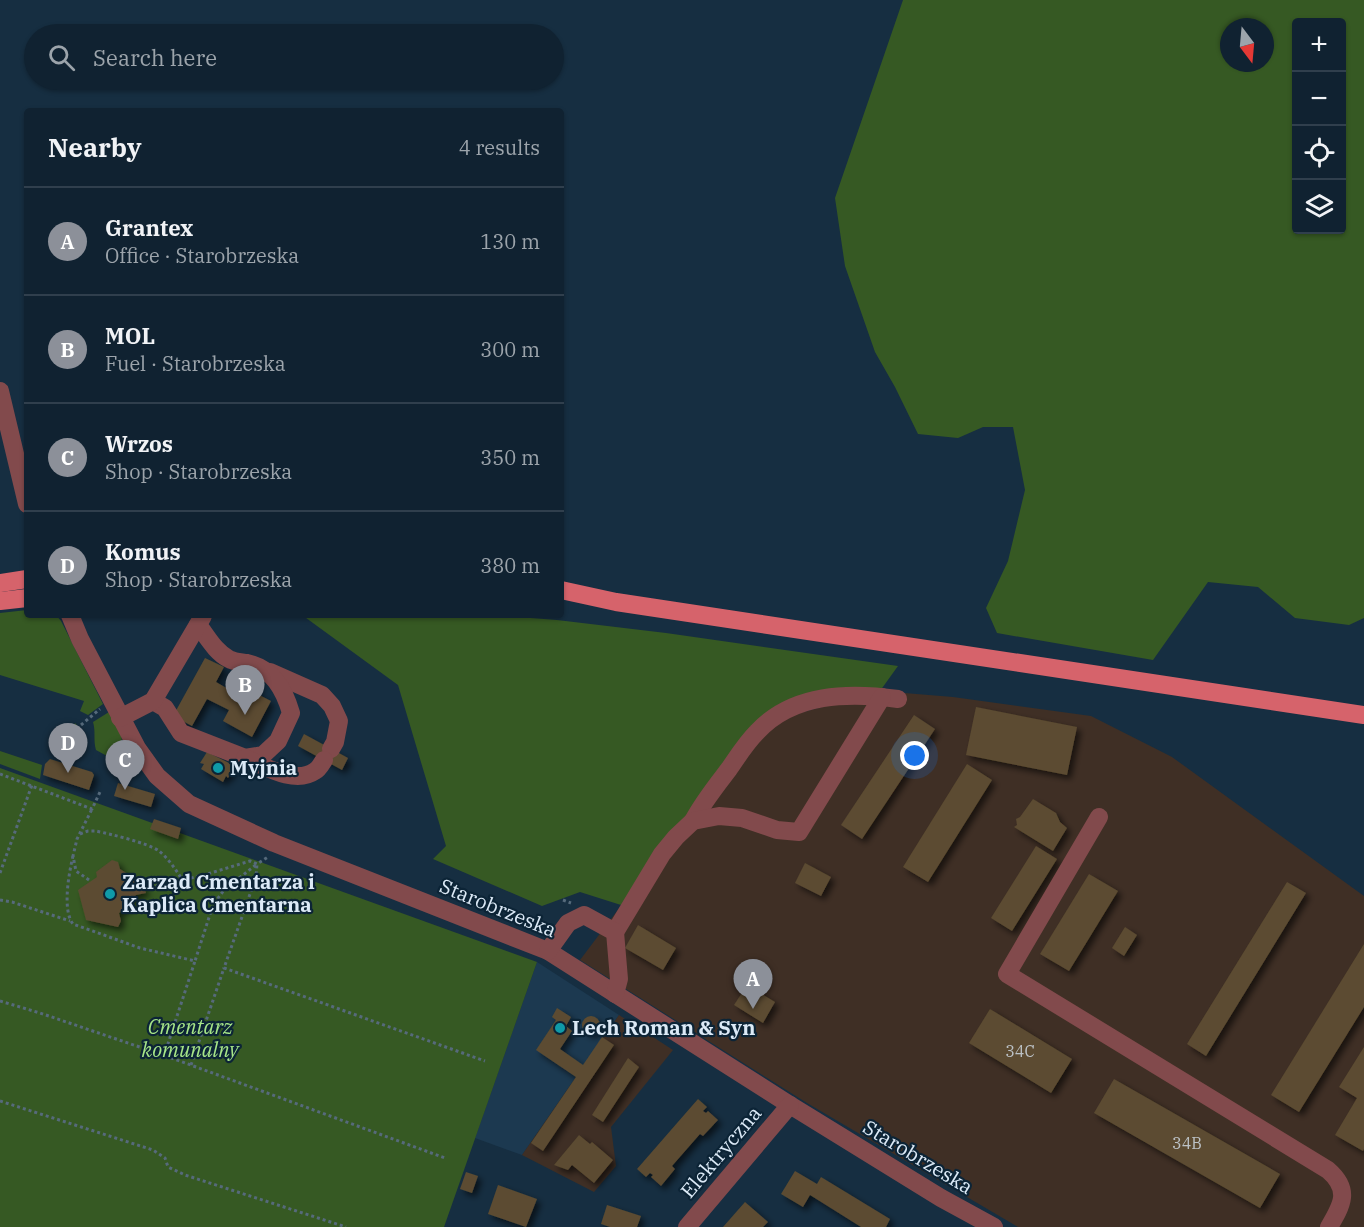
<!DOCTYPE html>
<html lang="en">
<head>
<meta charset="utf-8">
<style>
  body { margin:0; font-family:"IBM Plex Serif",serif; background:#1e2f3d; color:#f1f3f6 }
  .controls { position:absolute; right:18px; top:18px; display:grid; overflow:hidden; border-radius:6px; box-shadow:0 2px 4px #0004 }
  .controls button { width:54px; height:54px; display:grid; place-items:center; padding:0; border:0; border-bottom:2px solid #303f4d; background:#102231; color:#f1f3f6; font:30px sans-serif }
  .compass { position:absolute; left:1220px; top:18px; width:54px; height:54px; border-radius:50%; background:#102231; box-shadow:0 2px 4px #0004; rotate:164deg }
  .you { position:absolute; left:915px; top:756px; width:21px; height:21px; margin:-15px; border:4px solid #fff; border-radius:50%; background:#1a73e8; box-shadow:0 0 0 9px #1a73e833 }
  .badge { display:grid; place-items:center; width:39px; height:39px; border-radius:50%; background:#8c9099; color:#fff; font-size:20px; font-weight:700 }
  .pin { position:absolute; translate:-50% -50px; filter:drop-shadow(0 2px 3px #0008) }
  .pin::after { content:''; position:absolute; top:32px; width:21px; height:18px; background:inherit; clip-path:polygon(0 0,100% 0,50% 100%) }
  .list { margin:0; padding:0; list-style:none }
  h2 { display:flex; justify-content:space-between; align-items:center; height:78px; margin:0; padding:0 24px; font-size:26px }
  h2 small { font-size:20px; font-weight:400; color:#9ca4ab }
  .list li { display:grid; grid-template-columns:39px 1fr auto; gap:18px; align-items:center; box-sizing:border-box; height:108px; padding:0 24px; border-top:2px solid #303f4d }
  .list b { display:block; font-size:22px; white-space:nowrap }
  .list p { margin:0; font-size:20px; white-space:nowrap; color:#9ca4ab }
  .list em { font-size:20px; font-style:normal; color:#9ca4ab }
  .icon { flex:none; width:33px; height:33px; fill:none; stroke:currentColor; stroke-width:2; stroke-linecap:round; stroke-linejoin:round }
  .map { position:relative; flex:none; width:1364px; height:1227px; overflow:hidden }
  .search { position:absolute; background:#102231; box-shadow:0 2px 4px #0004; left:24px; top:24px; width:540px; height:66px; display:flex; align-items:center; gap:15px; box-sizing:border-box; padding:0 21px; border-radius:33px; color:#9ca4ab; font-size:22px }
  .panel { position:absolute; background:#102231; box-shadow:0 2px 4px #0004; left:24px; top:108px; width:540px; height:510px; border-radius:6px }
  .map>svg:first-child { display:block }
</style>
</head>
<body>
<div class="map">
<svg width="1364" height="1227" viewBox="0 0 1364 1227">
  <defs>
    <filter id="shadow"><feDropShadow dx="4" dy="4" stdDeviation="3" flood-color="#0009"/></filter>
  </defs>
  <rect width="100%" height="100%" fill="#162e41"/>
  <!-- built -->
  <polygon fill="#1c3950" points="537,962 619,1015 522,1155 475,1138"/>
  <!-- industrial -->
  <g fill="#3f2f25">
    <polygon points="880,691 953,697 1091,716 1172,757 1364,896 1364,1227 1018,1227 807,1103 580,960 700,801 753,726"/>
    <polygon points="619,1015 673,1050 611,1127 616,1166 594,1192 522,1155"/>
  </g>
  <!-- green -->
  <g fill="#365923" fill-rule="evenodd">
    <path d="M903,0H1364V618L1349,625L1295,618L1258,587L1208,582L1153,660L997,633L986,608L1008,561L1025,490L1013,427H983L958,438L918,434L895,387L875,352L845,266L835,198ZM1296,22H1342V230H1296ZM1229,27H1265V63H1229Z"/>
    <polygon points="27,610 27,615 56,615 61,621 103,704 88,715 80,711 84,701 0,675 0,613"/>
    <polygon points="302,615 492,615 557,620 666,633 898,666 880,691 779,709 621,905 580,892 542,906 433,859 446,846 398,685"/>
    <path d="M109,712C118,726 128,738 117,752L107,756L96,750C93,740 96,732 93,722Z"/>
    <polygon points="75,723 79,728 80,738 75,744 67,744"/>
    <polygon points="0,751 42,765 40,779 0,764"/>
    <polygon points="0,768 537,962 444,1227 0,1227"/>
  </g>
  <!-- building -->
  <g fill="#5b4b31" filter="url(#shadow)">
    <polygon points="205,658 224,667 216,682 237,694 242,686 271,701 252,737 223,721 229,710 207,699 192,726 173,716"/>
    <polygon points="976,707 1077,727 1067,775 966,755"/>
    <polygon points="914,715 935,729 862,839 841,825"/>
    <polygon points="304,734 348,758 342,770 298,746"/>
    <polygon points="207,752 235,766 228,778 226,776 223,782 201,769 204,764 200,763"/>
    <polygon points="50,759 92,772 94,775 89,790 43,775 45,764"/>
    <polygon points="967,764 992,780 928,882 903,867"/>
    <polygon points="118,783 155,794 151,807 114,796"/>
    <polygon points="1033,799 1056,813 1060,822 1067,828 1053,851 1014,827 1017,825 1016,819 1020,817"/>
    <polygon points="154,819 181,828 178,839 150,829"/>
    <polygon points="1036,846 1057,859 1012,931 991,918"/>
    <polygon points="112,860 118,862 120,869 136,879 138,884 143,885 146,893 136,895 126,909 119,913 121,921 118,927 86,920 78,890 97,877 96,872"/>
    <polygon points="805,863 831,877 821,896 795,883"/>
    <polygon points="1089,874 1118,891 1069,971 1040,954"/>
    <polygon points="1287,882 1306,893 1206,1056 1187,1044"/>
    <polygon points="638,925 676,948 663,970 625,948"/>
    <polygon points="1125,927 1137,935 1124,956 1112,948"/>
    <polygon points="1364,944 1364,1007 1299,1112 1271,1095"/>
    <polygon points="747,985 775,1002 763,1023 734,1005"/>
    <polygon points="557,1008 571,1017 566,1026 572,1031 560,1049 583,1065 602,1037 614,1045 543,1151 531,1143 576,1077 536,1050 556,1020 552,1017"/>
    <polygon points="990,1009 1072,1059 1051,1093 969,1043"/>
    <circle cx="591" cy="1025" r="9"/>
    <polygon points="1364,1047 1364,1149 1363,1151 1335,1135 1357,1098 1339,1087"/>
    <polygon points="628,1058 639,1067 603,1122 592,1115"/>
    <polygon points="1114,1079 1280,1174 1260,1208 1094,1113"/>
    <polygon points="698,1099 707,1107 703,1111 706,1113 708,1111 718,1120 703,1136 700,1134 672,1166 675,1169 661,1186 651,1177 653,1175 650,1173 646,1177 637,1169"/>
    <polygon points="579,1135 590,1144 592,1142 613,1160 594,1183 572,1165 568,1170 554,1165"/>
    <polygon points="795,1171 817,1184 821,1177 890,1219 886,1227 861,1227 810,1195 803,1207 781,1194"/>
    <polygon points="466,1172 478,1176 472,1193 460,1189"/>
    <polygon points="498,1185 537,1199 526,1227 488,1214"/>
    <polygon points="745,1202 768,1222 763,1227 723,1227"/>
    <polygon points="607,1205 641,1216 637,1227 610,1227 601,1224"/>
  </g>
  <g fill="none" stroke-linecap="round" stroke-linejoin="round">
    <!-- path -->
    <g stroke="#566a7b" stroke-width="3" stroke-dasharray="3 3" stroke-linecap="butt">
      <polyline points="81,725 100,709"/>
      <polyline points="0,774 92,809 101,790"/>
      <path d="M80,834L88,831H96C110,834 148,843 159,851C169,859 176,870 183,881"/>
      <path d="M73,856C69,873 62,910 73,924L140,948L195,961L213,905L224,890L257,864L256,877L224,968L485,1061"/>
      <polyline points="0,873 32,785"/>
      <polyline points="89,880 76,871 73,856 77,839 92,809"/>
      <polyline points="144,889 204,875 250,861 257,864 268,857"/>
      <polyline points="0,900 12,902 70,921"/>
      <polyline points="563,900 571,903"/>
      <polyline points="0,1001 40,1013 166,1056 445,1158"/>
      <polyline points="164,1056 195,961"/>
      <polyline points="191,1065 224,968"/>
      <polyline points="0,1101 153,1150 165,1158 168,1167 185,1175 346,1227"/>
    </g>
    <!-- minor -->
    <g stroke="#824a4c" stroke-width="18">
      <polyline points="0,391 27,504"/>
      <polyline points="70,615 80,639 137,748 157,776 189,804 274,843 548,951 790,1105 941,1198 994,1227"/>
      <polyline points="270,672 322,695 332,706 339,721 335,742 331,749"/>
      <path d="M153,701L165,708L181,733L245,758L263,755L278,741L291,713C284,689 273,669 247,663C241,662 234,662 229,659C215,652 207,636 198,625"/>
      <polyline points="120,718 153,701 203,616"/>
      <path d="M245,758C264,766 295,785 315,771C319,769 322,763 324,760"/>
      <path d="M1099,817L1007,974L1328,1170C1351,1190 1342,1205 1329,1227"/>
      <path d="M693,821C703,802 716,786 729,769C738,756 746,743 757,732C793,693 849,692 898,699"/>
      <polyline points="615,932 662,854 676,837 693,821 719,816 742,818 777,830 799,832 882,697"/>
      <polyline points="548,951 568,923 584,915 615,932 619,979 615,994"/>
      <polyline points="687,1227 790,1105"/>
    </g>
    <!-- major -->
    <g stroke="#d6636b" stroke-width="18">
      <polyline points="0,583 27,579"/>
      <polyline points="561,590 616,602 1364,715"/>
      <polyline points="0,601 27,598"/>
    </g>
  </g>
  <!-- markers -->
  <g fill="#0f9aa8" stroke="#0c2436" stroke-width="2">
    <circle cx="218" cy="768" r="6"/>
    <circle cx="110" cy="894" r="6"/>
    <circle cx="560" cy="1028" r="6"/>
  </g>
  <g text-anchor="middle" stroke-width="4.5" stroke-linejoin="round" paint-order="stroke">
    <!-- number labels -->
    <g font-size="16" fill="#bcc2c6">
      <text x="1020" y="1057">34C</text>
      <text x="1187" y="1149">34B</text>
    </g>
    <!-- poi labels -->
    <g font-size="20" font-weight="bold" fill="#dceaf7" stroke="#0c2436" text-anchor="start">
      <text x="230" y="775">Myjnia</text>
      <text x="122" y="889">Zarząd Cmentarza i<tspan x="122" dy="23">Kaplica Cmentarna</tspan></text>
      <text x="572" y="1035">Lech Roman &amp; Syn</text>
    </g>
    <!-- street labels -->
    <g font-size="20" fill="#dceaf7" stroke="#0c2436">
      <text transform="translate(498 908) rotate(22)" y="7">Starobrzeska</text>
      <text transform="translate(721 1152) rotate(-50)" y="7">Elektryczna</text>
      <text transform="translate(918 1157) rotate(31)" y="7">Starobrzeska</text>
    </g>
    <!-- park labels -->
    <g font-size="20" font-style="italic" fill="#a7e688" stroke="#0c2436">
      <text x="190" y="1034">Cmentarz<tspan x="190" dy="23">komunalny</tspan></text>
    </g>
  </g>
</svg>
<div class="controls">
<button>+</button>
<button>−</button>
<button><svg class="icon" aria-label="locate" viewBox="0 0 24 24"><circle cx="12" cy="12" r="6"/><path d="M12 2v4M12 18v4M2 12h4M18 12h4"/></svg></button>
<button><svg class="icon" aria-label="layers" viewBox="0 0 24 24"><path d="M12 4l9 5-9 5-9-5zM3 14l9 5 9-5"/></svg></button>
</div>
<svg class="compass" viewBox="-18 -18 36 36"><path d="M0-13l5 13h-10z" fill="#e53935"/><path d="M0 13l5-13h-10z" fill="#9ca4ab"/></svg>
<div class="you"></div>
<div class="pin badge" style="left:753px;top:1009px">A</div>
<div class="pin badge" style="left:245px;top:715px">B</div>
<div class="pin badge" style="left:125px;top:790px">C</div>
<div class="pin badge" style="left:68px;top:773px">D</div>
<div class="search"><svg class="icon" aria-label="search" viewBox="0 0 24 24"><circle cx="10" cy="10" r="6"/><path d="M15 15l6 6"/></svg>Search here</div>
<section class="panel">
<h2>Nearby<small>4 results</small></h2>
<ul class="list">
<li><span class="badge">A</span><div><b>Grantex</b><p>Office · Starobrzeska</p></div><em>130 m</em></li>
<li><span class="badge">B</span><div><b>MOL</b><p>Fuel · Starobrzeska</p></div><em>300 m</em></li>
<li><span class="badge">C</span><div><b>Wrzos</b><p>Shop · Starobrzeska</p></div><em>350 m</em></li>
<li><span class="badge">D</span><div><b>Komus</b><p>Shop · Starobrzeska</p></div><em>380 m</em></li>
</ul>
</section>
</div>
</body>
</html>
